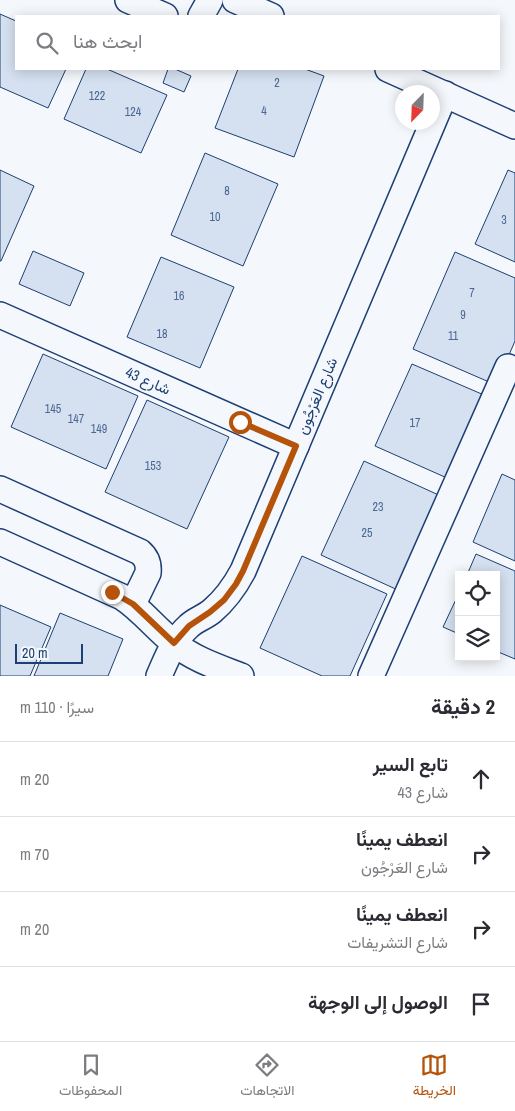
<!DOCTYPE html>
<html lang="ar">
<head>
<meta charset="utf-8">
<style>
  body { margin:0; font-family:"Archivo Narrow",Vazirmatn,sans-serif; background:#f7f7f7; color:#2b2b33; direction:rtl }
  .controls { position:absolute; right:15px; bottom:15px; display:grid; overflow:hidden; border-radius:0px; box-shadow:0 2px 12px #0003 }
  .controls button { width:45px; height:45px; display:grid; place-items:center; padding:0; border:0; border-bottom:1px solid #e1e1e2; background:#fff; color:#2b2b33; font:25px sans-serif }
  .compass { position:absolute; left:395px; top:85px; width:45px; height:45px; border-radius:50%; background:#fff; box-shadow:0 2px 12px #0003; rotate:203deg }
  .scale { position:absolute; left:15px; bottom:12px; width:68px; box-sizing:border-box; padding-left:5px; border:2px solid #1d3f73; border-top:0; font-size:14px; line-height:18px; white-space:nowrap; color:#1d3f73; -webkit-text-stroke:4px #f4f7fb; paint-order:stroke }
  .stop { position:absolute; width:15px; height:15px; margin:-11px; border:4px solid #b45309; border-radius:50%; background:#fff }
  .stop.end { background:#b45309; border-color:#fff; box-shadow:0 1px 5px #0008 }
  .list { margin:0; padding:0; list-style:none }
  h2 { display:flex; justify-content:space-between; align-items:center; height:65px; margin:0; padding:0 20px; font-size:21px }
  h2 small { font-size:16px; font-weight:400; color:#7c7c81 }
  .list li { display:grid; grid-template-columns:32px 1fr auto; gap:15px; align-items:center; box-sizing:border-box; height:75px; padding:0 20px; border-top:1px solid #e1e1e2 }
  .list b { display:block; font-size:19px; white-space:nowrap }
  .list p { margin:0; font-size:16px; white-space:nowrap; color:#7c7c81 }
  .list em { font-size:16px; font-style:normal; color:#7c7c81 }
  .icon { flex:none; width:28px; height:28px; fill:none; stroke:currentColor; stroke-width:2; stroke-linecap:round; stroke-linejoin:round }
  .map { position:relative; flex:none; width:515px; height:676px; overflow:hidden; direction:ltr }
  .search { position:absolute; background:#fff; box-shadow:0 2px 12px #0003; left:15px; right:15px; top:15px; height:55px; display:flex; align-items:center; gap:12px; box-sizing:border-box; padding:0 18px; border-radius:0px; color:#7c7c81; font-size:19px }
  .sheet { height:365px; background:#fff }
  nav { display:flex; justify-content:space-around; align-items:center; box-sizing:border-box; height:70px; border-top:1px solid #e1e1e2; background:#fff; font-size:14px; color:#7c7c81 }
  nav a { display:grid; justify-items:center; gap:2px }
  nav .on { color:#b45309 }
  .map>svg:first-child { display:block }
</style>
</head>
<body>
<div class="map">
<svg width="515" height="676" viewBox="0 0 515 676">
  <rect width="100%" height="100%" fill="#f4f7fb"/>
  <!-- building -->
  <g fill="#d5e0f0" stroke="#1d3f73">
    <polygon points="0,14 16,21 16,69 66,69 48,108 0,87"/>
    <polygon points="86,69 107,69 167,95 141,153 64,119"/>
    <polygon points="168,69 175,69 191,76 184,92 163,83"/>
    <polygon points="238,69 305,69 324,76 294,157 215,128"/>
    <polygon points="205,153 278,184 243,266 171,235"/>
    <polygon points="0,170 34,186 1,261 0,261"/>
    <polygon points="508,170 515,173 515,262 475,244"/>
    <polygon points="33,251 84,273 70,306 19,284"/>
    <polygon points="455,252 515,278 515,341 496,385 413,349"/>
    <polygon points="161,257 234,287 200,368 127,337"/>
    <polygon points="43,354 138,396 106,469 11,427"/>
    <polygon points="412,364 484,395 447,478 375,446"/>
    <polygon points="147,400 229,437 187,529 105,492"/>
    <polygon points="364,461 443,497 400,591 321,555"/>
    <polygon points="502,474 515,480 515,561 473,542"/>
    <polygon points="476,554 515,571 515,659 496,651 496,575 467,575"/>
    <polygon points="302,556 387,594 350,676 322,676 260,648"/>
    <polygon points="459,593 459,634 443,627"/>
    <polygon points="0,605 51,627 30,676 0,676"/>
    <polygon points="60,613 123,639 108,676 34,676"/>
  </g>
  <g fill="none" stroke-linecap="round" stroke-linejoin="round">
    <!-- minor casing -->
    <g stroke="#1d3f73" stroke-width="28">
      <g id="minor">
        <polyline points="128,0 165,16"/>
        <polyline points="235,0 271,16"/>
        <polyline points="201,16 210,0"/>
        <polyline points="388,69 515,126"/>
        <polyline points="0,315 296,446"/>
        <path d="M0,489L140,552C147,558 149,564 148,573L133,604"/>
        <path d="M0,542L122,597C142,610 156,629 174,643C193,659 218,667 241,676"/>
        <path d="M159,676C167,658 174,639 189,626C195,620 205,617 212,611C225,600 235,586 243,571L445,94"/>
        <polyline points="371,676 508,367"/>
      </g>
    </g>
    <!-- minor -->
    <use href="#minor" stroke="#f4f7fb" stroke-width="25"/>
  </g>
  <g fill="none" stroke-linecap="round" stroke-linejoin="round">
    <!-- route -->
    <polyline stroke="#b45309" stroke-width="6" points="112,592 133,604 174,643 189,626 210,612 224,600 236,584 243,571 296,446 240,422"/>
  </g>
  <g text-anchor="middle" stroke-width="4" stroke-linejoin="round" paint-order="stroke">
    <!-- number labels -->
    <g font-size="12" fill="#4b6792">
      <text x="277" y="87">2</text>
      <text x="97" y="100">122</text>
      <text x="264" y="115">4</text>
      <text x="133" y="116">124</text>
      <text x="227" y="195">8</text>
      <text x="215" y="221">10</text>
      <text x="504" y="224">3</text>
      <text x="472" y="297">7</text>
      <text x="179" y="300">16</text>
      <text x="463" y="319">9</text>
      <text x="162" y="338">18</text>
      <text x="453" y="340">11</text>
      <text x="53" y="413">145</text>
      <text x="76" y="423">147</text>
      <text x="415" y="427">17</text>
      <text x="99" y="433">149</text>
      <text x="153" y="470">153</text>
      <text x="378" y="511">23</text>
      <text x="367" y="537">25</text>
    </g>
    <!-- street labels -->
    <g font-size="15" fill="#1d3f73" stroke="#f4f7fb">
      <text transform="translate(148 381) rotate(24)" y="5">شارع 43</text>
      <text transform="translate(317 396) rotate(-67)" y="5">شارع العَرْجُون</text>
    </g>
  </g>
</svg>
<div class="controls">
<button><svg class="icon" aria-label="locate" viewBox="0 0 24 24"><circle cx="12" cy="12" r="6"/><path d="M12 2v4M12 18v4M2 12h4M18 12h4"/></svg></button>
<button><svg class="icon" aria-label="layers" viewBox="0 0 24 24"><path d="M12 4l9 5-9 5-9-5zM3 14l9 5 9-5"/></svg></button>
</div>
<svg class="compass" viewBox="-18 -18 36 36"><path d="M0-13l5 13h-10z" fill="#e53935"/><path d="M0 13l5-13h-10z" fill="#7c7c81"/></svg>
<div class="scale">20 m</div>
<div class="stop" style="left:240px;top:422px"></div>
<div class="stop end" style="left:112px;top:592px"></div>
<div class="search"><svg class="icon" aria-label="search" viewBox="0 0 24 24"><circle cx="10" cy="10" r="6"/><path d="M15 15l6 6"/></svg>ابحث هنا</div>
</div>
<section class="sheet">
<h2>2 دقيقة<small>سيرًا · 110 m</small></h2>
<ul class="list">
<li><svg class="icon" aria-label="ahead" viewBox="0 0 24 24"><path d="M12 20V5M6 11l6-6 6 6"/></svg><div><b>تابع السير</b><p>شارع 43</p></div><em>20 m</em></li>
<li><svg class="icon" aria-label="right" viewBox="0 0 24 24"><path d="M7 20v-9h11M14 6l5 5-5 5"/></svg><div><b>انعطف يمينًا</b><p>شارع العَرْجُون</p></div><em>70 m</em></li>
<li><svg class="icon" aria-label="right" viewBox="0 0 24 24"><path d="M7 20v-9h11M14 6l5 5-5 5"/></svg><div><b>انعطف يمينًا</b><p>شارع التشريفات</p></div><em>20 m</em></li>
<li><svg class="icon" aria-label="arrive" viewBox="0 0 24 24"><path d="M6 21V4h12l-3 4 3 4H6"/></svg><div><b>الوصول إلى الوجهة</b></div></li>
</ul>
</section>
<nav>
<a class="on"><svg class="icon" aria-label="map" viewBox="0 0 24 24"><path d="M3 6l6-2 6 2 6-2v14l-6 2-6-2-6 2zM9 4v14M15 6v14"/></svg>الخريطة</a>
<a><svg class="icon" aria-label="directions" viewBox="0 0 24 24"><path d="M12 3l9 9-9 9-9-9zM9 14v-3h6M13 9l2 2-2 2"/></svg>الاتجاهات</a>
<a><svg class="icon" aria-label="saved" viewBox="0 0 24 24"><path d="M7 4h10v16l-5-4-5 4z"/></svg>المحفوظات</a>
</nav>
</body>
</html>
